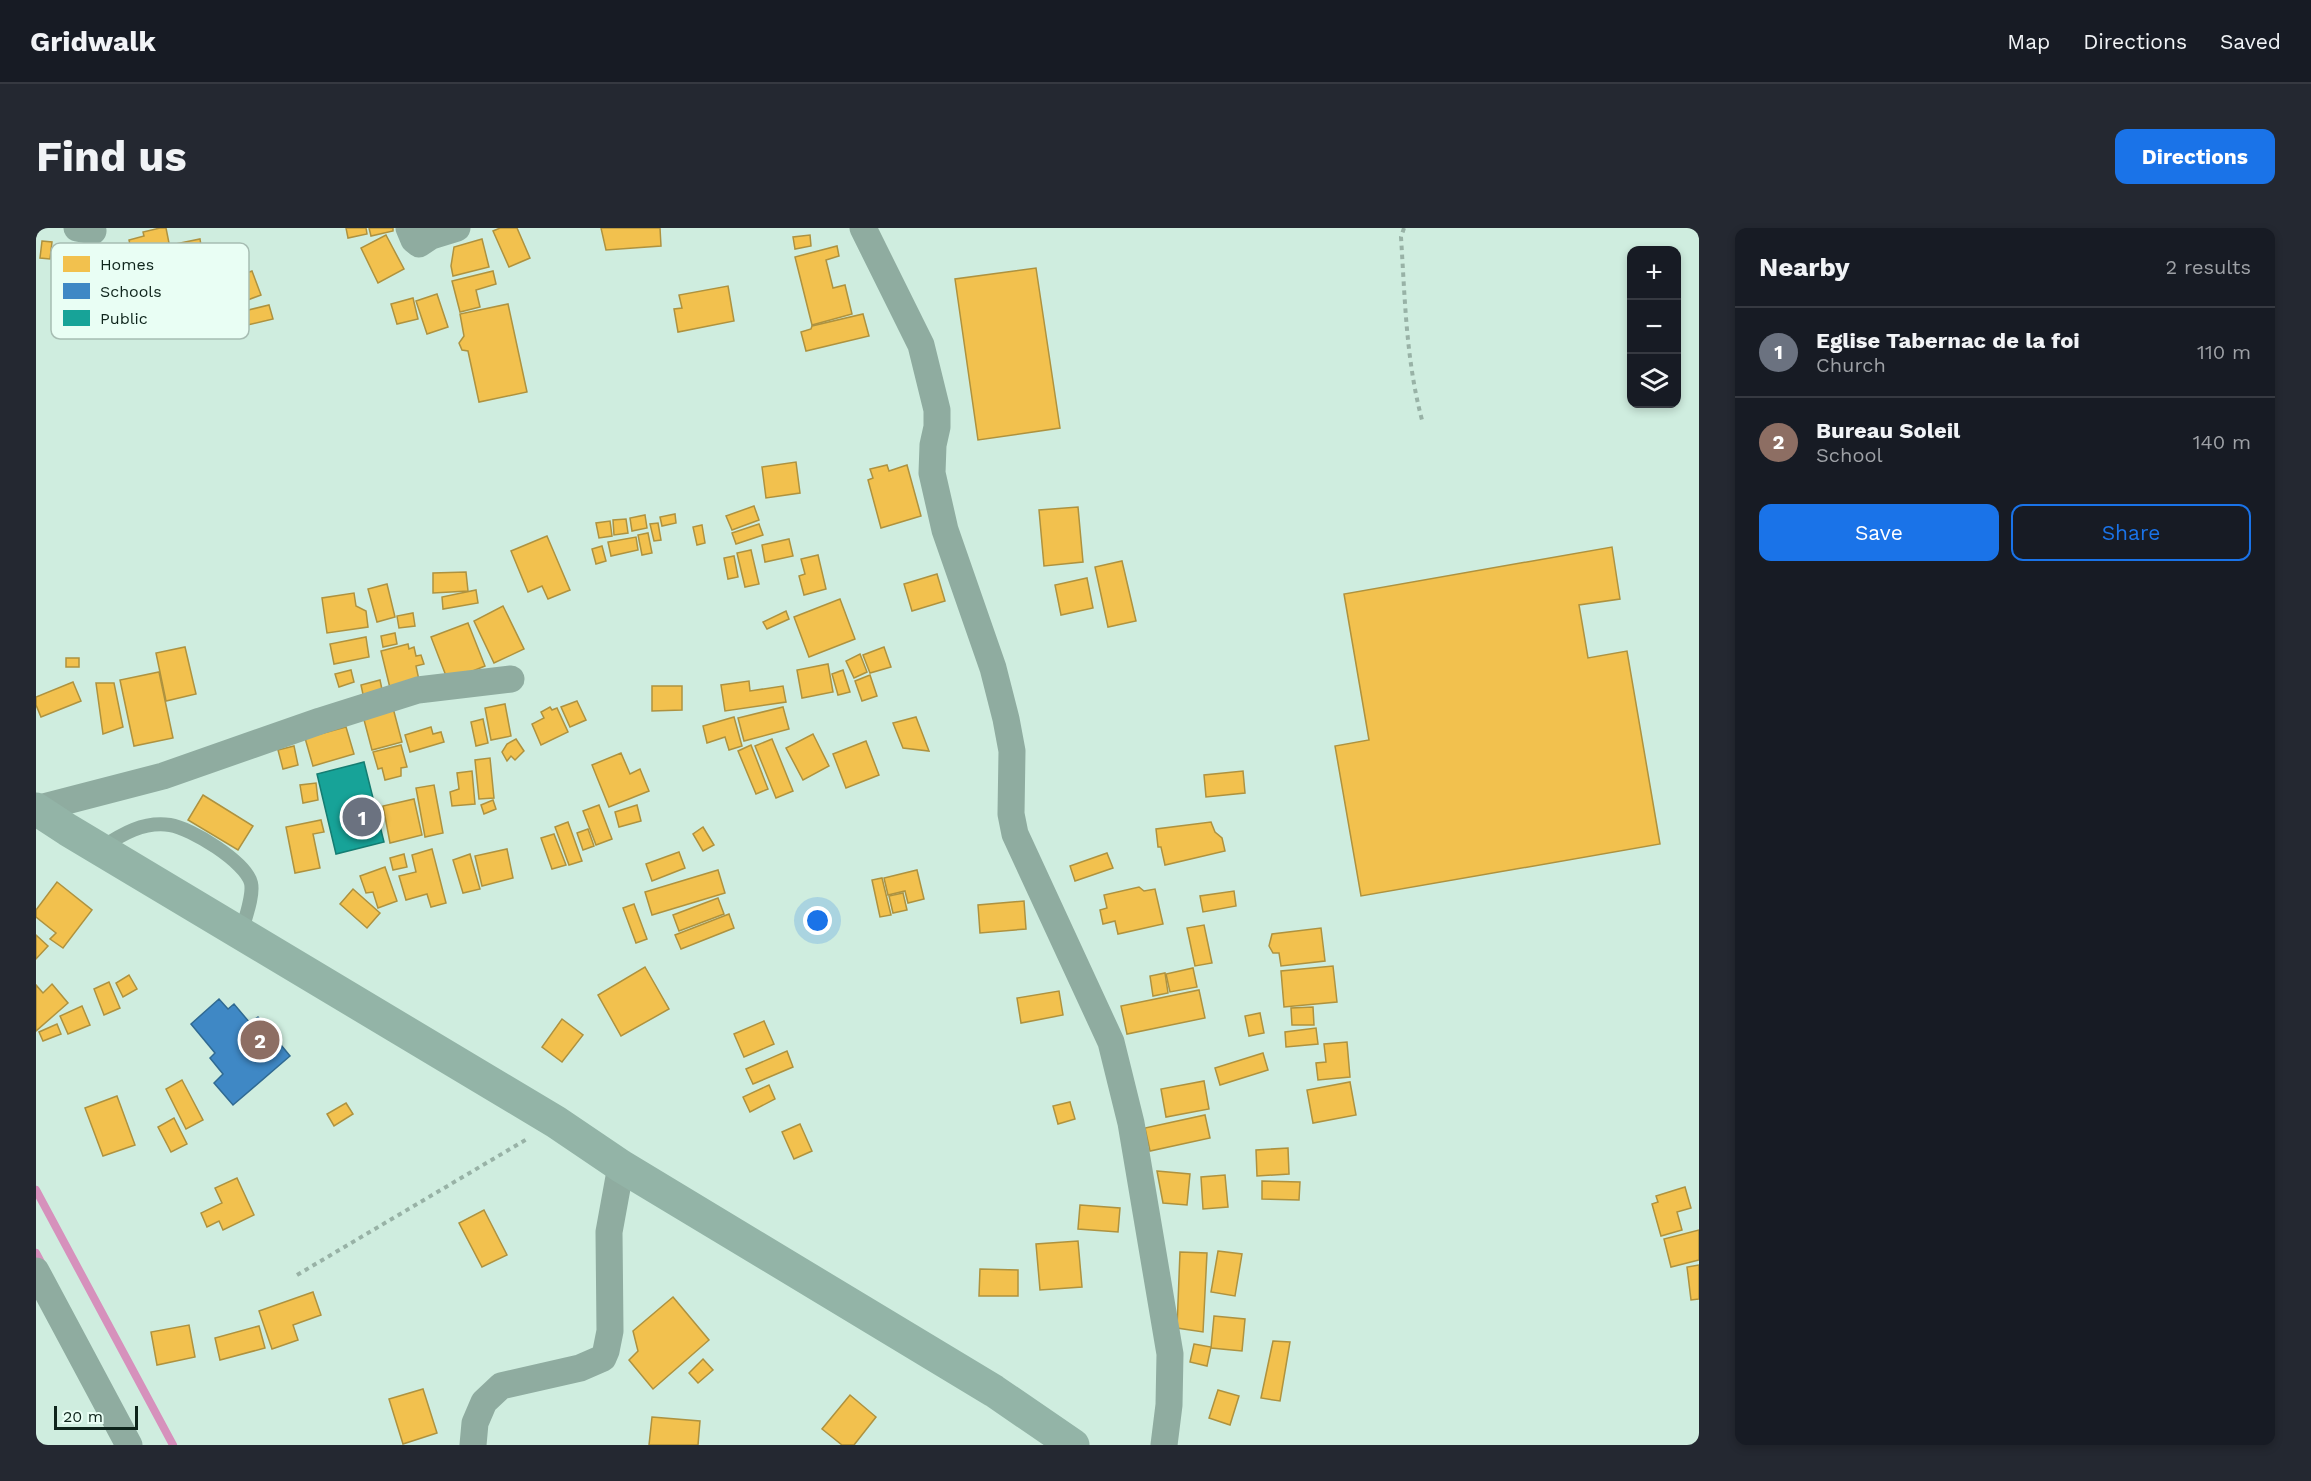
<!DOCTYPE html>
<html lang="en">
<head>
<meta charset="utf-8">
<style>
  body { margin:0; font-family:"Work Sans",sans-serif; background:#242831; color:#f1f3f6 }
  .controls { position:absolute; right:18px; top:18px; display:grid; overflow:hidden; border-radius:12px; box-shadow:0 3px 9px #0003 }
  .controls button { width:54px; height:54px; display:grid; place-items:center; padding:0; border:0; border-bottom:2px solid #363941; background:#171b24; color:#f1f3f6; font:30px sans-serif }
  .scale { position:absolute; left:18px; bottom:15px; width:84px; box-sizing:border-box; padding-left:6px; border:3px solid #0e241b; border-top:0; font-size:16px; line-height:21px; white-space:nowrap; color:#0e241b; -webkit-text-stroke:4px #e9fef4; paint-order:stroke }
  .you { position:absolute; left:782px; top:693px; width:21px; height:21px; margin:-15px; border:4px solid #fff; border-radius:50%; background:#1a73e8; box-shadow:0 0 0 9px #1a73e833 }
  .badge { display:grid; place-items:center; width:39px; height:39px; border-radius:50%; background:#1a73e8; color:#fff; font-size:20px; font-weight:700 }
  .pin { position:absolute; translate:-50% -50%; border:3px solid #fff; box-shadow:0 2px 6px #0006 }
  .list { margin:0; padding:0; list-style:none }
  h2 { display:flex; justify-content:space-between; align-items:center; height:78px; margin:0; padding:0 24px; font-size:26px }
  h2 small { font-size:20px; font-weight:400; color:#9ea1a6 }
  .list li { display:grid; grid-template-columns:39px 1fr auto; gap:18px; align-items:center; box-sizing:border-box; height:90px; padding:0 24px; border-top:2px solid #363941 }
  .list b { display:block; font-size:22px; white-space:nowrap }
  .list p { margin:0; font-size:20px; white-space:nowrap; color:#9ea1a6 }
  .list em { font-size:20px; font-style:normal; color:#9ea1a6 }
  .actions { display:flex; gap:12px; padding:18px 24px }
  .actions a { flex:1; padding:14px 0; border:2px solid #1a73e8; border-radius:12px; text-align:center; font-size:21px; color:#1a73e8 }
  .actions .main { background:#1a73e8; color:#fff }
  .icon { flex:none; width:33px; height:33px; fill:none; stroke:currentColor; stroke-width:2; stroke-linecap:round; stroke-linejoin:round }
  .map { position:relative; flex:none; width:1663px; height:1217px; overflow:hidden; border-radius:12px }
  header { display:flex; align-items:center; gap:36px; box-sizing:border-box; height:84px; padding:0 30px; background:#171b24; border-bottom:2px solid #363941 }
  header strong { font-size:28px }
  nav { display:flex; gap:33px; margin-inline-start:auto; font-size:21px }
  .intro { display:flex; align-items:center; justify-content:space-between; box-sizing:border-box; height:144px; padding:0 36px }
  h1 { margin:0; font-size:42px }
  .button { padding:15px 27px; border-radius:12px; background:#1a73e8; color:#fff; font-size:21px; font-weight:700 }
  main { display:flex; gap:36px; padding:0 36px }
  aside { flex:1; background:#171b24; border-radius:12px; box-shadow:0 3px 9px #0003 }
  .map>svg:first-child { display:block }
</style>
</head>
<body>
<header>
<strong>Gridwalk</strong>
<nav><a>Map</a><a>Directions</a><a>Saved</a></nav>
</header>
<div class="intro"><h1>Find us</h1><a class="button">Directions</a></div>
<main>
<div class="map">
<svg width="1663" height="1217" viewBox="0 0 1663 1217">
  <rect width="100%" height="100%" fill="#cfeddf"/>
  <!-- homes -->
  <g fill="#f2c14e" stroke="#ae923f" stroke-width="1.5">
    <polygon points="124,0 130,0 140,50 103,58 93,12 108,8 107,4"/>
    <polygon points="310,0 330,0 331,6 312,10"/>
    <polygon points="333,0 357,0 357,3 335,8"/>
    <polygon points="464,0 481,0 494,30 473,39 457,3"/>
    <polygon points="565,0 624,0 625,18 570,22"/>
    <polygon points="350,7 368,41 342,55 325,20"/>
    <polygon points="774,7 775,18 759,21 757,9"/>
    <polygon points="164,11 167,29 143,33 139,16"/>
    <polygon points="446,11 453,39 417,48 415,38 418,19"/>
    <polygon points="6,13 16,14 14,31 4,30"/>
    <polygon points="801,18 803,28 790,32 797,60 809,57 816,86 776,97 759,29"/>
    <polygon points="1000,40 1024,200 942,212 919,51"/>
    <polygon points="216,43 225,67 198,77 189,53"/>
    <polygon points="457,43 460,56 440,62 444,79 424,84 416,53"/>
    <polygon points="692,58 698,93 642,104 638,81 646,80 643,67"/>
    <polygon points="401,66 412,99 391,106 380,73"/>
    <polygon points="377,70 382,91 361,96 355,76"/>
    <polygon points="472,76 491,164 443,174 432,123 426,122 423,115 428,108 424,86"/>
    <polygon points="233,77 237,91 207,98 204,84"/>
    <polygon points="827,86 833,108 770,123 765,104 775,101 776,98"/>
    <polygon points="760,234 764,265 730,270 726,239"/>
    <polygon points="851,237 853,243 871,237 885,288 845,300 832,252 837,250 834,241"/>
    <polygon points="718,278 723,292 696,302 690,288"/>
    <polygon points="1042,279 1047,334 1008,338 1003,282"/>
    <polygon points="639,286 640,295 626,298 624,289"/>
    <polygon points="609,287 611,300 596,303 594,290"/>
    <polygon points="590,291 592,305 578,307 577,292"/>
    <polygon points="574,293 576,308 563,310 560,295"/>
    <polygon points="622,295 625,312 618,313 614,296"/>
    <polygon points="723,296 727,307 700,316 696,305"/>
    <polygon points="666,297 669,315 661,317 657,299"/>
    <polygon points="612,305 616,325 606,327 602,307"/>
    <polygon points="511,308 534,362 512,371 506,358 492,364 475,323"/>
    <polygon points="600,309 602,322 575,328 572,314"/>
    <polygon points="753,311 757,328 729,334 726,317"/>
    <polygon points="566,318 570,333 560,336 556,321"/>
    <polygon points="1576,319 1584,371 1543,377 1552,430 1591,423 1624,616 1325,668 1299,518 1333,512 1308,366"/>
    <polygon points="715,322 723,356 709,359 701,325"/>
    <polygon points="782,327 790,361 768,367 763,348 769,346 765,331"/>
    <polygon points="698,328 702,349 692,351 688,330"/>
    <polygon points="1086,333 1100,393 1072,399 1059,339"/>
    <polygon points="430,344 432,363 397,365 397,345"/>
    <polygon points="901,346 909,373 876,383 868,356"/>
    <polygon points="1051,350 1057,380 1025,387 1019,357"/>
    <polygon points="351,356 359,389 341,394 332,361"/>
    <polygon points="440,362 442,375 407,381 406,369"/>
    <polygon points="318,365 320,378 330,383 332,399 291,405 286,370"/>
    <polygon points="804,371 819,411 773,429 758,389"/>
    <polygon points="467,378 488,421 458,435 438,393"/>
    <polygon points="750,383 753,391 731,401 727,394"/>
    <polygon points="377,385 379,398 363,400 361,388"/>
    <polygon points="432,395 449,438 412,453 395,409"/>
    <polygon points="359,405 361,416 347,419 345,408"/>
    <polygon points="330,409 333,429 298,436 294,416"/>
    <polygon points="372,416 373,421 378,419 380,428 385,427 388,436 380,438 384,457 355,464 345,423"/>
    <polygon points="149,419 160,466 130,473 120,425"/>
    <polygon points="848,419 855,439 834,445 827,427"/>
    <polygon points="824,426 831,444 818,450 810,433"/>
    <rect x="30" y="430" width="13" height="9"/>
    <polygon points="792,436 797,464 766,470 761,442"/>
    <polygon points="315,442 318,454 303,459 299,446"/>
    <polygon points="807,442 814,464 802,467 796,446"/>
    <polygon points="123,444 137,510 98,518 84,452"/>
    <polygon points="834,447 841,468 826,473 819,453"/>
    <polygon points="344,452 347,466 328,471 325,457"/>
    <polygon points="713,453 714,463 747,458 750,474 689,483 685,457"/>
    <polygon points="37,454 45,473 5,489 0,477 0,469"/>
    <polygon points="60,455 78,455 87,499 67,506"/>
    <polygon points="616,458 646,458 646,482 616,483"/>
    <polygon points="541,473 550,492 534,499 525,479"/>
    <polygon points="469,476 475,508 455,512 449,480"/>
    <polygon points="514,479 516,482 521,480 532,504 505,517 496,496 508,490 505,484"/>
    <polygon points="747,479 753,501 708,513 702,490"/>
    <polygon points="357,480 366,514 336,522 327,488"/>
    <polygon points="698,489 706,518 693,522 689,509 671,515 667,498"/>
    <polygon points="880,489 893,523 867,520 857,495"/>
    <polygon points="447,491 452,515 440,518 435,494"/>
    <polygon points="310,499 318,526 277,538 269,510"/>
    <polygon points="395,499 397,506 405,504 408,514 374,524 369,507"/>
    <polygon points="777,506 793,538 767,552 750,520"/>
    <polygon points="480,511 488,523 479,532 475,528 471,533 466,524 471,516"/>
    <polygon points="736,511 757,563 740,570 719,518"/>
    <polygon points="830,513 843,547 810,560 797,526"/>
    <polygon points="365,517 371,539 365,540 365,548 349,552 346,540 342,541 337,524"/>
    <polygon points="715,517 732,561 720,566 702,523"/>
    <polygon points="258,518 262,537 247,541 242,522"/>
    <polygon points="585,525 594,546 604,541 613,563 573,579 556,537"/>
    <polygon points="454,530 458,570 443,571 439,532"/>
    <polygon points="436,543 439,576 416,578 414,564 423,561 421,545"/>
    <polygon points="1207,543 1209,565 1170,569 1168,547"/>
    <polygon points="280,555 282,572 267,575 264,557"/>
    <polygon points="398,557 407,605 389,609 380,560"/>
    <polygon points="167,567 217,598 202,622 152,592"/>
    <polygon points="378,571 386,607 354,615 347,578"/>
    <polygon points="457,572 460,581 448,586 445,577"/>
    <polygon points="563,577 576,611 560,617 547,583"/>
    <polygon points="601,577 605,593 583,599 579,584"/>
    <polygon points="285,592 288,604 277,606 284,640 259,645 250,599"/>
    <polygon points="532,594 546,633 533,637 519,599"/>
    <polygon points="1175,594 1179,604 1186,610 1189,623 1129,637 1125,619 1122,619 1120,601"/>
    <polygon points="667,599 678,617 667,623 657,606"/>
    <polygon points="552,601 558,618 547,622 541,605"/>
    <polygon points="518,606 530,637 516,641 505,610"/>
    <polygon points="396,621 410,675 395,679 391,666 370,672 363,648 380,644 376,627"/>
    <polygon points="471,621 477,650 446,658 439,628"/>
    <polygon points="643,624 649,640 616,653 610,636"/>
    <polygon points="1071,625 1077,640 1039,653 1034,638"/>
    <polygon points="368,626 371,639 357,642 354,630"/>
    <polygon points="434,626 444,661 427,665 417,632"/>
    <polygon points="349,639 361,673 342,680 337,664 330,665 324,648"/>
    <polygon points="682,642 689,665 616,687 609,664"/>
    <polygon points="881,642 888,671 872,675 869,663 852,667 848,650"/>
    <polygon points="846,650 855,687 844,689 836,652"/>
    <polygon points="21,654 56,682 27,720 14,711 20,705 0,689 0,682"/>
    <polygon points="1103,659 1108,663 1119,661 1127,696 1082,706 1079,693 1067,696 1064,682 1071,680 1068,667"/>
    <polygon points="317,661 344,685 331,700 304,676"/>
    <polygon points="1198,663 1200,678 1167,684 1164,668"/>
    <polygon points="867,665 871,682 857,685 853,668"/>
    <polygon points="682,670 688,686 643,703 637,687"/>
    <polygon points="988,673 990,701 944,705 942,677"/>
    <polygon points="598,676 611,711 600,715 587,680"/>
    <polygon points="693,686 698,700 645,721 639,707"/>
    <polygon points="1168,697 1176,735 1159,738 1151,700"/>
    <polygon points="1285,700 1289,733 1245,738 1243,725 1237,725 1233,718 1236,706"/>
    <polygon points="0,707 12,718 0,731"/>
    <polygon points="1297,738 1301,774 1248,779 1245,743"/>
    <polygon points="609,739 633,781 585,808 562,767"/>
    <polygon points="1157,740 1161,759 1134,764 1130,746"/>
    <polygon points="1129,745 1132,765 1117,768 1114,748"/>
    <polygon points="93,747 101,761 87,769 80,755"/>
    <polygon points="73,754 84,780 68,787 58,761"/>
    <polygon points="16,756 32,775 0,803 0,757 7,765"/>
    <polygon points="1163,762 1169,790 1091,806 1085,778"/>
    <polygon points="1023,763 1027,787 985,795 981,770"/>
    <polygon points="46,778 54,797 32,806 24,788"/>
    <polygon points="1277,779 1278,797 1256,797 1255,780"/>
    <polygon points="1224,785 1228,805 1213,808 1209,788"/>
    <polygon points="526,791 547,807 526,834 506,819"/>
    <polygon points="728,793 738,816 708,829 698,806"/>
    <polygon points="21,796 25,806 7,813 3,804"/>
    <polygon points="1280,800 1282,816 1250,819 1249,804"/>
    <polygon points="1311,814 1314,849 1282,852 1280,835 1290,834 1288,816"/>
    <polygon points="751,823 757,839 717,856 710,841"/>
    <polygon points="1227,825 1232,842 1184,857 1179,840"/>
    <polygon points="146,852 167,892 150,901 130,861"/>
    <polygon points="1168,853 1173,881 1130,889 1125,861"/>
    <polygon points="1314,854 1320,887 1277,895 1271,862"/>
    <polygon points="733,857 739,871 714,884 707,869"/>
    <polygon points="81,868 99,917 67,928 49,880"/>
    <polygon points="1034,874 1039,891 1022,896 1017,878"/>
    <polygon points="310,875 317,886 298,898 291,886"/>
    <polygon points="1169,887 1174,910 1114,923 1109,900"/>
    <polygon points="138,890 151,916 135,924 122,899"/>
    <polygon points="764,896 776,923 758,931 746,904"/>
    <polygon points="1252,920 1253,946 1221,948 1220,922"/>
    <polygon points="1121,943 1154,946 1151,977 1127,975"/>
    <polygon points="1189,947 1192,979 1167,981 1165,949"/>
    <polygon points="201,950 218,987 187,1002 183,993 171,999 165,985 186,975 179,960"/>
    <polygon points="1226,953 1264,954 1263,972 1226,971"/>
    <polygon points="1649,959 1655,980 1641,984 1646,1002 1625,1008 1616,976 1622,974 1620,968"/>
    <polygon points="1044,977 1084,980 1082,1004 1042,1001"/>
    <polygon points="448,982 471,1027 446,1039 423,995"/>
    <polygon points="1663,1002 1663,1032 1635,1039 1628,1011"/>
    <polygon points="1042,1013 1046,1059 1004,1062 1000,1016"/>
    <polygon points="1182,1023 1206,1026 1199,1068 1175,1064"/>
    <polygon points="1144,1024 1171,1025 1167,1104 1141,1100"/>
    <polygon points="1663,1037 1663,1071 1655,1072 1651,1039"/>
    <polygon points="944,1041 982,1042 982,1068 943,1068"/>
    <polygon points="277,1064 285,1087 257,1097 262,1112 236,1121 223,1083"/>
    <polygon points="637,1069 673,1112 617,1161 593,1132 602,1123 597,1103"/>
    <polygon points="1178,1088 1209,1091 1206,1123 1175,1120"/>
    <polygon points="153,1097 159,1129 121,1137 115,1104"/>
    <polygon points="223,1098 229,1120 184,1132 179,1110"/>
    <polygon points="1237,1113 1254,1114 1244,1173 1225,1170"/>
    <polygon points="1158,1116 1175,1119 1171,1138 1154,1134"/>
    <polygon points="667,1131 677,1142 662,1155 653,1145"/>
    <polygon points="387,1161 401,1205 367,1216 353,1171"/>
    <polygon points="1182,1162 1203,1168 1194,1197 1173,1190"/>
    <polygon points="814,1167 840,1189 818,1217 806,1217 786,1201"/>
    <polygon points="616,1189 664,1193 662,1217 613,1217"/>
  </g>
  <!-- schools -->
  <polygon fill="#3f88c5" stroke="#306a92" stroke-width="1.5" points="183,771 192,781 198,776 214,795 222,789 254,828 197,877 178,855 187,846 174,830 179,825 155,796"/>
  <!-- public -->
  <polygon fill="#17a398" stroke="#147d72" stroke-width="1.5" points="328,534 348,614 300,626 281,546"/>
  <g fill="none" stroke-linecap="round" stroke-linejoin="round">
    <!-- stream -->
    <g stroke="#d691bc" stroke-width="8">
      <polyline points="0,962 137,1217"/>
      <polyline points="0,1025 8,1040"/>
    </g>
    <!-- path -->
    <g stroke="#98b2a6" stroke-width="4" stroke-dasharray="4.5 4.5" stroke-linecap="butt">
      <path d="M1368,0L1365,9C1369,71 1370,132 1386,192"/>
      <polyline points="261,1047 491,911"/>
    </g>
    <!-- service -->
    <path stroke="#8faca0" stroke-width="14" d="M65,620C86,606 108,593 134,597C155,600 210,634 215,655C218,668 208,693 205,706"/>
    <!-- minor -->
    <g stroke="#8faca0" stroke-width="27">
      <polyline points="41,0 57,3"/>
      <polyline points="373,0 378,12 383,16 395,8 421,0"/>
      <polyline points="827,0 885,117 901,182 901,199 897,217 896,245 909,302 957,440 970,491 976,523 975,586 979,606 1075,814 1095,895 1134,1126 1133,1177 1128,1217"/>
      <polyline points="0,581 127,548 284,493 382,462 475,451"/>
      <polyline points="0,1043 93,1217"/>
      <polyline points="437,1217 439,1195 448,1174 465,1158 544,1140 567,1130 570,1123 574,1103 573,1004 585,938"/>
    </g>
    <!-- secondary -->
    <polyline stroke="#93b4a7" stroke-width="33" points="0,581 32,602 520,894 585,938 958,1163 1037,1217"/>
  </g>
  <!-- legend -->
  <rect x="15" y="15" width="198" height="96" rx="9" fill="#e9fef4" stroke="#a7bdb3" stroke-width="1.5"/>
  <rect x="27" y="28" width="27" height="16" fill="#f2c14e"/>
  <rect x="27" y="55" width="27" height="16" fill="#3f88c5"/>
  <rect x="27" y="82" width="27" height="16" fill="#17a398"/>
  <g font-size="16" fill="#0e241b">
    <text x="64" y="42">Homes</text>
    <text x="64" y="69">Schools</text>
    <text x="64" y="96">Public</text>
  </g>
</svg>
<div class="controls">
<button>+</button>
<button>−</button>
<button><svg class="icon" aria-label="layers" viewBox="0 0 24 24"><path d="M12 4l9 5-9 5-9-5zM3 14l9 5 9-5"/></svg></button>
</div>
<div class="scale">20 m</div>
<div class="you"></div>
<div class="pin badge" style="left:326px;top:589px;background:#6b7280">1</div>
<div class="pin badge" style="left:224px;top:812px;background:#8d6e63">2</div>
</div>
<aside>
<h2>Nearby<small>2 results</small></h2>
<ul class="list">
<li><span class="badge" style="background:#6b7280">1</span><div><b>Eglise Tabernac de la foi</b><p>Church</p></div><em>110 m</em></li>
<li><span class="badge" style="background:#8d6e63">2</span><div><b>Bureau Soleil</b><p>School</p></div><em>140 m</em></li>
</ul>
<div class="actions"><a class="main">Save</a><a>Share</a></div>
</aside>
</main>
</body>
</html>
